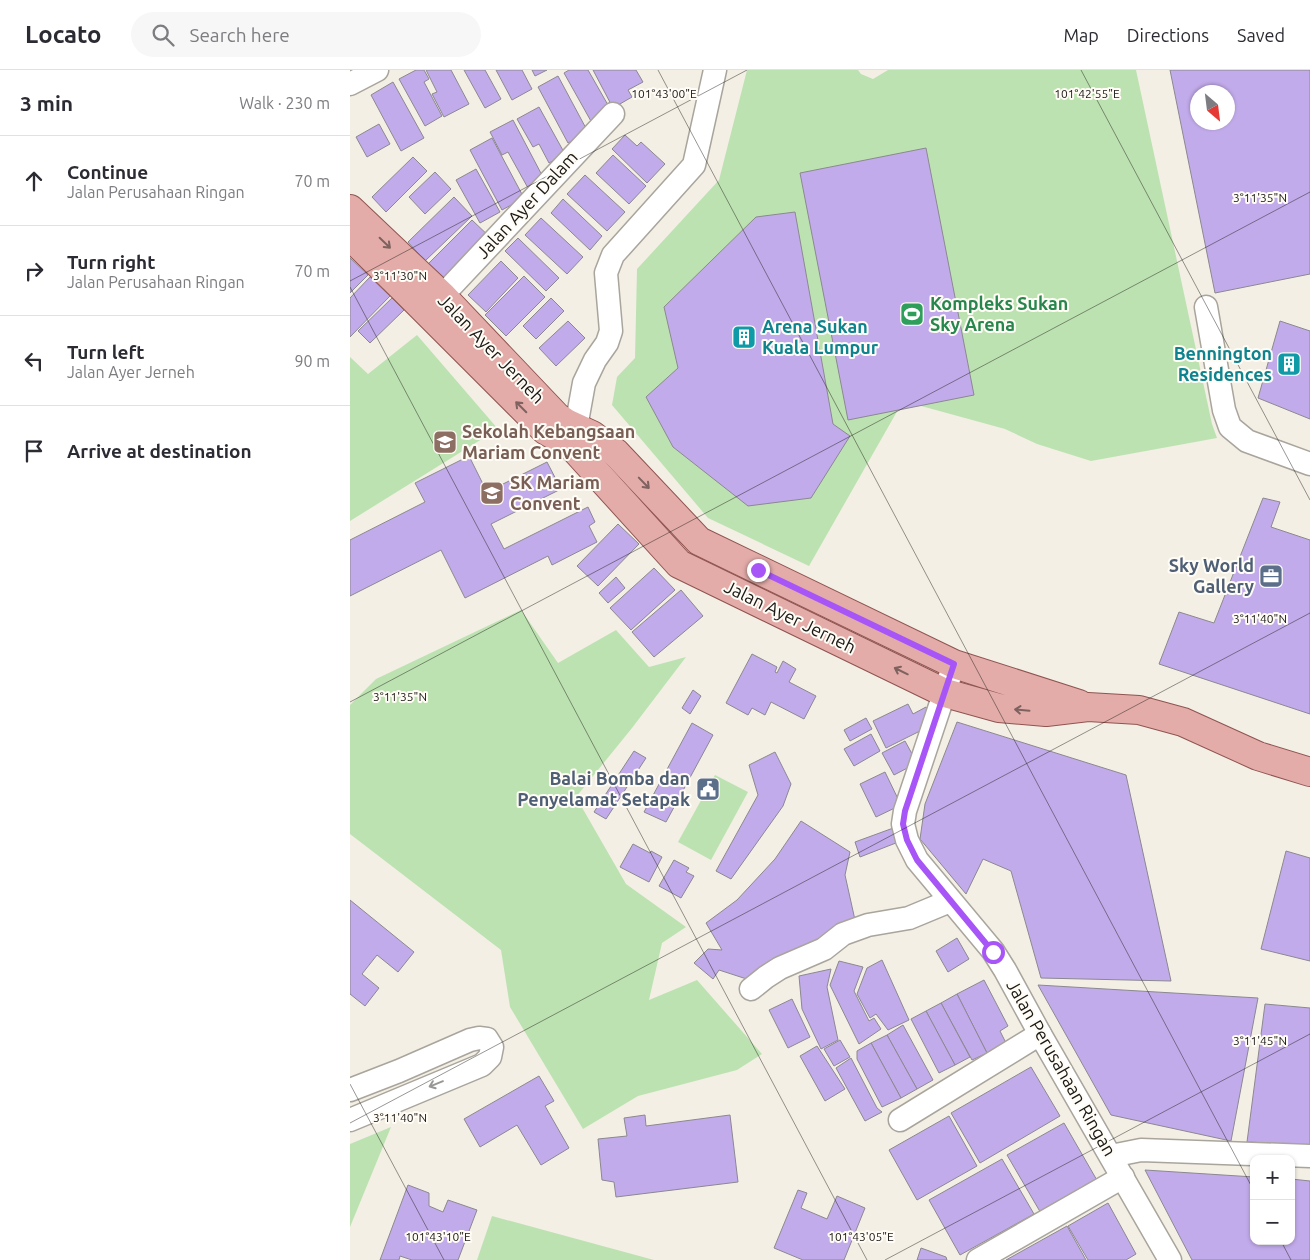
<!DOCTYPE html>
<html lang="en">
<head>
<meta charset="utf-8">
<style>
  body { margin:0; font-family:Ubuntu,sans-serif; background:#f7f7f7; color:#2b2b33 }
  .controls { position:absolute; right:15px; bottom:15px; display:grid; overflow:hidden; border-radius:10px; box-shadow:0 1px 4px #0004 }
  .controls button { width:45px; height:45px; display:grid; place-items:center; padding:0; border:0; border-bottom:1px solid #e1e1e2; background:#fff; color:#2b2b33; font:25px sans-serif }
  .compass { position:absolute; left:840px; top:15px; width:45px; height:45px; border-radius:50%; background:#fff; box-shadow:0 1px 4px #0004; rotate:152deg }
  .stop { position:absolute; width:15px; height:15px; margin:-11px; border:4px solid #a855f7; border-radius:50%; background:#fff }
  .stop.end { background:#a855f7; border-color:#fff; box-shadow:0 1px 5px #0008 }
  .list { margin:0; padding:0; list-style:none }
  h2 { display:flex; justify-content:space-between; align-items:center; height:65px; margin:0; padding:0 20px; font-size:21px }
  h2 small { font-size:16px; font-weight:400; color:#7c7c81 }
  .list li { display:grid; grid-template-columns:32px 1fr auto; gap:15px; align-items:center; box-sizing:border-box; height:90px; padding:0 20px; border-top:1px solid #e1e1e2 }
  .list b { display:block; font-size:19px; white-space:nowrap }
  .list p { margin:0; font-size:16px; white-space:nowrap; color:#7c7c81 }
  .list em { font-size:16px; font-style:normal; color:#7c7c81 }
  .icon { flex:none; width:28px; height:28px; fill:none; stroke:currentColor; stroke-width:2; stroke-linecap:round; stroke-linejoin:round }
  .map { position:relative; flex:none; width:960px; height:1190px; overflow:hidden }
  header { display:flex; align-items:center; gap:30px; box-sizing:border-box; height:70px; padding:0 25px; background:#fff; border-bottom:1px solid #e1e1e2 }
  header strong { font-size:24px }
  nav { display:flex; gap:28px; margin-inline-start:auto; font-size:18px }
  .search { width:350px; height:45px; background:#f7f7f7; display:flex; align-items:center; gap:12px; box-sizing:border-box; padding:0 18px; border-radius:28px; color:#7c7c81; font-size:19px }
  main { display:flex }
  aside { flex:1; background:#fff }
  .map>svg:first-child { display:block }
</style>
</head>
<body>
<header>
<strong>Locato</strong>
<div class="search"><svg class="icon" aria-label="search" viewBox="0 0 24 24"><circle cx="10" cy="10" r="6"/><path d="M15 15l6 6"/></svg>Search here</div>
<nav><a>Map</a><a>Directions</a><a>Saved</a></nav>
</header>
<main>
<aside>
<h2>3 min<small>Walk · 230 m</small></h2>
<ul class="list">
<li><svg class="icon" aria-label="ahead" viewBox="0 0 24 24"><path d="M12 20V5M6 11l6-6 6 6"/></svg><div><b>Continue</b><p>Jalan Perusahaan Ringan</p></div><em>70 m</em></li>
<li><svg class="icon" aria-label="right" viewBox="0 0 24 24"><path d="M7 20v-9h11M14 6l5 5-5 5"/></svg><div><b>Turn right</b><p>Jalan Perusahaan Ringan</p></div><em>70 m</em></li>
<li><svg class="icon" aria-label="left" viewBox="0 0 24 24"><path d="M17 20v-9H6M10 6l-5 5 5 5"/></svg><div><b>Turn left</b><p>Jalan Ayer Jerneh</p></div><em>90 m</em></li>
<li><svg class="icon" aria-label="arrive" viewBox="0 0 24 24"><path d="M6 21V4h12l-3 4 3 4H6"/></svg><div><b>Arrive at destination</b></div></li>
</ul>
</aside>
<div class="map">
<svg width="960" height="1190" viewBox="0 0 960 1190">
  <rect width="100%" height="100%" fill="#f3efe5"/>
  <!-- green -->
  <g fill="#bde2b1">
    <polygon points="397,0 508,0 511,4 523,9 538,0 786,0 862,354 867,368 741,391 687,374 655,359 553,331 459,496 358,448 262,335 267,307 285,288 287,199 369,110"/>
    <polygon points="67,265 148,359 0,451 0,287 18,304"/>
    <polygon points="171,540 208,593 266,560 299,597 336,587 282,658 226,727 276,814 336,857 312,873 299,930 347,910 412,984 387,1000 288,1026 233,1059 160,937 151,880 0,764 0,635 26,609"/>
    <polygon points="365,705 398,722 361,790 328,772"/>
    <polygon points="41,1057 0,1157 0,1074"/>
    <polygon points="142,1146 304,1190 127,1190"/>
  </g>
  <!-- building -->
  <g fill="#c2abea" stroke="#8b8891" fill-rule="evenodd">
    <polygon points="66,0 74,0 79,9 74,12 92,46 75,56 49,9"/>
    <polygon points="76,0 101,0 119,34 94,47 82,24 87,22"/>
    <polygon points="114,0 135,0 151,29 135,38"/>
    <polygon points="146,0 172,0 182,19 162,30"/>
    <polygon points="182,0 197,0 185,6"/>
    <polygon points="219,0 238,0 262,42 242,53 214,3"/>
    <polygon points="243,0 286,0 293,12 278,20 282,27 263,38"/>
    <path d="M820,0H960V204L865,223ZM848,22H878V52H848Z"/>
    <polygon points="208,6 238,62 218,73 188,17"/>
    <polygon points="43,12 74,68 51,81 21,25"/>
    <polygon points="189,37 215,84 199,93 189,74 183,77 167,49"/>
    <polygon points="163,50 194,109 178,118 158,82 152,85 140,62"/>
    <polygon points="29,54 40,74 17,87 6,67"/>
    <polygon points="275,65 287,76 291,72 315,94 297,113 262,79"/>
    <polygon points="142,68 174,128 152,140 120,80"/>
    <polygon points="576,78 624,325 498,350 450,103"/>
    <polygon points="263,85 296,116 279,134 246,103"/>
    <polygon points="63,87 77,101 36,142 22,127"/>
    <polygon points="126,99 150,142 130,153 106,110"/>
    <polygon points="85,102 101,119 75,144 59,127"/>
    <polygon points="235,105 275,142 257,161 217,124"/>
    <polygon points="104,127 122,146 75,191 58,172"/>
    <polygon points="213,129 252,166 240,180 201,143"/>
    <polygon points="445,142 483,354 500,366 461,428 398,436 323,377 296,327 328,298 314,237 406,147"/>
    <polygon points="191,148 233,187 217,204 175,165"/>
    <polygon points="122,150 143,170 98,215 77,195"/>
    <polygon points="168,168 209,208 196,221 155,181"/>
    <polygon points="0,188 18,205 0,223"/>
    <polygon points="151,191 168,208 136,242 118,225"/>
    <polygon points="174,206 195,227 156,266 135,245"/>
    <polygon points="20,207 40,226 0,267 0,228"/>
    <polygon points="42,228 54,240 20,273 8,261"/>
    <polygon points="201,228 214,241 186,269 173,256"/>
    <polygon points="218,251 235,268 206,296 189,278"/>
    <polygon points="930,251 960,261 960,349 908,328"/>
    <polygon points="119,386 137,422 197,392 211,419 141,454 154,479 238,437 245,452 239,456 247,472 202,495 198,486 115,528 91,480 0,526 0,470 75,432 65,413"/>
    <polygon points="913,428 930,432 921,457 960,470 960,644 809,594 829,542 864,553"/>
    <polygon points="268,454 289,474 248,516 227,496"/>
    <polygon points="304,498 325,520 281,560 260,538"/>
    <polygon points="266,507 275,518 258,533 249,523"/>
    <polygon points="331,520 353,546 304,587 282,562"/>
    <polygon points="402,584 427,597 425,602 427,603 433,591 446,599 439,612 466,626 454,649 421,632 415,645 402,638 398,645 376,633"/>
    <polygon points="343,620 351,626 340,644 332,638"/>
    <polygon points="558,634 563,644 576,637 584,654 536,678 523,651"/>
    <polygon points="516,648 522,659 500,671 494,660"/>
    <polygon points="607,652 776,705 821,911 691,908 661,801 633,789 616,824 570,769 575,734"/>
    <polygon points="342,653 363,665 316,752 294,742"/>
    <polygon points="521,664 530,681 504,696 494,679"/>
    <polygon points="555,671 567,693 544,705 532,683"/>
    <polygon points="284,681 296,688 256,749 244,742"/>
    <polygon points="425,682 441,714 433,736 381,809 366,801 408,725 399,695"/>
    <polygon points="535,702 551,735 526,747 510,714"/>
    <polygon points="451,751 500,782 495,805 505,850 447,891 409,913 369,900 363,909 344,893 358,879 372,880 356,853 387,830 425,789"/>
    <polygon points="546,757 551,771 510,787 505,772"/>
    <polygon points="283,774 300,783 301,781 312,787 299,812 270,797"/>
    <polygon points="936,781 960,788 960,891 911,879"/>
    <polygon points="324,790 339,798 336,802 344,806 331,828 309,816"/>
    <polygon points="0,830 64,882 48,902 27,885 12,904 29,918 15,936 0,924"/>
    <polygon points="607,868 619,889 598,902 586,881"/>
    <polygon points="532,890 559,950 538,960 526,944 520,948 507,924 517,898"/>
    <polygon points="489,891 513,897 504,921 519,951 524,948 531,959 509,974 480,915"/>
    <polygon points="481,899 477,917 488,970 471,979 452,939 449,906"/>
    <polygon points="634,910 658,956 650,961 656,973 637,983 607,924"/>
    <polygon points="688,915 908,928 881,1071 761,1045"/>
    <polygon points="607,924 637,983 622,990 591,933"/>
    <polygon points="442,929 460,967 438,978 419,940"/>
    <polygon points="591,933 620,987 605,995 576,941"/>
    <polygon points="915,934 960,938 960,1075 897,1072"/>
    <polygon points="576,941 605,995 589,1003 561,949"/>
    <polygon points="553,955 583,1010 567,1019 537,965"/>
    <polygon points="537,965 567,1019 551,1028 521,973"/>
    <polygon points="490,970 500,987 484,996 474,979"/>
    <polygon points="521,973 551,1028 532,1037 507,989 507,981"/>
    <polygon points="467,976 495,1019 475,1031 450,986"/>
    <polygon points="501,988 527,1038 532,1042 515,1051 486,998"/>
    <polygon points="681,997 710,1046 630,1093 601,1043"/>
    <polygon points="189,1006 204,1031 195,1036 219,1078 191,1095 167,1055 130,1077 114,1049"/>
    <polygon points="295,1045 296,1056 380,1045 388,1112 266,1127 264,1112 252,1110 248,1069 277,1066 274,1048"/>
    <polygon points="599,1046 627,1096 567,1130 539,1080"/>
    <polygon points="714,1053 748,1112 692,1145 657,1085"/>
    <polygon points="652,1089 684,1144 610,1185 579,1130"/>
    <polygon points="795,1100 904,1107 904,1171 941,1171 941,1109 960,1111 960,1190 842,1190"/>
    <polygon points="58,1115 79,1123 79,1136 93,1142 98,1130 127,1140 108,1190 62,1190 50,1186 49,1190 30,1190"/>
    <polygon points="448,1120 457,1123 451,1138 477,1149 487,1126 515,1138 494,1190 453,1190 424,1178"/>
    <polygon points="758,1133 786,1184 776,1190 738,1190 718,1156"/>
    <polygon points="717,1156 736,1190 656,1190"/>
    <polygon points="571,1178 596,1187 597,1190 567,1190"/>
  </g>
  <g fill="none" stroke-linecap="round" stroke-linejoin="round">
    <!-- minor casing -->
    <g stroke="#a9a59c" stroke-width="25">
      <g id="minor">
        <polyline points="0,14 27,0"/>
        <polyline points="92,226 263,44"/>
        <polyline points="856,237 874,340 880,357 897,371 960,394"/>
        <polyline points="226,357 234,313 245,290 257,273 261,261 256,203 263,185 344,95 365,0"/>
        <polyline points="604,594 555,741 553,754 557,770 567,790 643,881 655,900 690,964 820,1190"/>
        <polyline points="401,919 416,907 430,898 474,879 493,864 518,855 559,848 600,831"/>
        <polyline points="0,1020 49,1001 120,970 129,968 137,969 142,977 140,987 132,995 0,1050"/>
        <polyline points="550,1050 690,964"/>
        <polyline points="761,1086 791,1080 960,1086"/>
        <polyline points="628,1190 773,1107"/>
      </g>
    </g>
    <!-- major casing -->
    <g stroke="#905450" stroke-width="30">
      <g id="major">
        <polyline points="0,139 92,226 207,347 216,353 242,365 266,383 349,471 604,594 729,634"/>
        <polyline points="0,166 56,221 195,360 221,375 329,494 595,623 649,638 696,642 738,637 789,640 833,652 908,686 960,702"/>
      </g>
    </g>
    <!-- minor -->
    <use href="#minor" stroke="#fff" stroke-width="22"/>
    <!-- major -->
    <use href="#major" stroke="#e3aca9" stroke-width="28"/>
  </g>
  <!-- one-way arrows -->
  <defs><path id="oneway-shaft" d="M-6 0H5M1.5-3L5.5 0L1.5 3" fill="none" stroke-width="1.6" stroke-linecap="round" stroke-linejoin="round" transform="scale(1.25)"/></defs>
  <g stroke="#7e625f">
    <use href="#oneway-shaft" transform="translate(35 173) rotate(44)"/>
    <use href="#oneway-shaft" transform="translate(171 337) rotate(-135)"/>
    <use href="#oneway-shaft" transform="translate(294 413) rotate(46)"/>
    <use href="#oneway-shaft" transform="translate(551 601) rotate(-154)"/>
    <use href="#oneway-shaft" transform="translate(672 640) rotate(-175)"/>
  </g>
  <use stroke="#989796" href="#oneway-shaft" transform="translate(86 1014) rotate(158)"/>
  <g fill="none" stroke-linecap="round" stroke-linejoin="round">
    <!-- route -->
    <polyline stroke="#a855f7" stroke-width="6" points="408,500 604,594 555,741 553,754 557,770 567,790 643,882"/>
  </g>
  <!-- ticks -->
  <path fill="none" stroke="#1a1815" stroke-width="1" stroke-opacity="0.45" d="M308,0L904,1121M731,0L960,430M0,211L397,0M0,217L517,1190M0,632L960,122M0,1014L94,1190M0,1053L960,543M931,1171L941,1190M535,1190L960,964"/>
  <!-- icons -->
  <defs>
    <g id="stadium-square" transform="scale(1.25)"><rect x="-9" y="-9" width="18" height="18" rx="4" fill="#2e9e5b" stroke="#fffcf6"/><path d="M0-5a6.5 5 0 1 0 0 10a6.5 5 0 1 0 0-10ZM-3.5-1.8h7v3.6h-7Z" fill="#fff"/></g>
    <g id="building-square" transform="scale(1.25)"><rect x="-9" y="-9" width="18" height="18" rx="4" fill="#0f9aa8" stroke="#fffcf6"/><path d="M-4-6H4V6H1V3H-1V6H-4ZM-2.5-4.3h1.7v1.8h-1.7ZM.8-4.3h1.7v1.8H.8ZM-2.5-1h1.7V.8h-1.7ZM.8-1h1.7V.8H.8Z" fill="#fff"/></g>
    <g id="school-square" transform="scale(1.25)"><rect x="-9" y="-9" width="18" height="18" rx="4" fill="#8d6e63" stroke="#fffcf6"/><path d="M0-5L7-2L0 1L-7-2ZM-4 1L0 2.5L4 1V4Q0 6-4 4Z" fill="#fff"/></g>
    <g id="office-square" transform="scale(1.25)"><rect x="-9" y="-9" width="18" height="18" rx="4" fill="#5c6f8a" stroke="#fffcf6"/><path d="M-6-3h4V-5.5h4V-3h4V5H-6ZM-1-4.5V-3h2v-1.5ZM-6 0V1H6V0Z" fill="#fff"/></g>
    <g id="civic-square" transform="scale(1.25)"><rect x="-9" y="-9" width="18" height="18" rx="4" fill="#5c6f8a" stroke="#fffcf6"/><path d="M-.6-6.5H3V-4.5H.6V-3L4-1V1h2V6H-6V1h2V-1L-.6-3ZM-1.2 2.5V6h2.4V2.5Z" fill="#fff"/></g>
  </defs>
  <g fill-rule="evenodd">
    <use href="#stadium-square" x="562" y="244"/>
    <use href="#building-square" x="394" y="267"/>
    <use href="#building-square" x="939" y="294"/>
    <use href="#school-square" x="95" y="372"/>
    <use href="#school-square" x="142" y="423"/>
    <use href="#office-square" x="921" y="506"/>
    <use href="#civic-square" x="358" y="719"/>
  </g>
  <g text-anchor="middle" stroke-width="4" stroke-linejoin="round" paint-order="stroke">
    <!-- street labels -->
    <g font-size="18" fill="#1a1815" stroke="#fffcf6">
      <text transform="translate(177 135) rotate(-47)" y="6">Jalan Ayer Dalam</text>
      <text transform="translate(141 279) rotate(46)" y="6">Jalan Ayer Jerneh</text>
      <text transform="translate(440 547) rotate(26)" y="6">Jalan Ayer Jerneh</text>
      <text transform="translate(711 998) rotate(60)" y="6">Jalan Perusahaan Ringan</text>
    </g>
    <!-- leisure labels -->
    <g font-size="18" font-weight="bold" fill="#27864d" stroke="#fffcf6" text-anchor="start">
      <text x="580" y="240">Kompleks Sukan<tspan x="580" dy="21">Sky Arena</tspan></text>
    </g>
    <!-- culture labels -->
    <g font-size="18" font-weight="bold" fill="#0d838f" stroke="#fffcf6" text-anchor="start">
      <text x="412" y="263">Arena Sukan<tspan x="412" dy="21">Kuala Lumpur</tspan></text>
      <text x="922" y="290" text-anchor="end">Bennington<tspan x="922" dy="21">Residences</tspan></text>
    </g>
    <!-- education labels -->
    <g font-size="18" font-weight="bold" fill="#785e54" stroke="#fffcf6" text-anchor="start">
      <text x="112" y="368">Sekolah Kebangsaan<tspan x="112" dy="21">Mariam Convent</tspan></text>
      <text x="160" y="419">SK Mariam<tspan x="160" dy="21">Convent</tspan></text>
    </g>
    <!-- service labels -->
    <g font-size="18" font-weight="bold" fill="#4e5e75" stroke="#fffcf6" text-anchor="end">
      <text x="904" y="502">Sky World<tspan x="904" dy="21">Gallery</tspan></text>
      <text x="340" y="715">Balai Bomba dan<tspan x="340" dy="21">Penyelamat Setapak</tspan></text>
    </g>
  </g>
  <g font-size="12" text-anchor="middle" fill="#1a1815" stroke="#fffcf6" stroke-width="4" stroke-linejoin="round" paint-order="stroke">
    <text x="314" y="28">101°43'00"E</text>
    <text x="737" y="28">101°42'55"E</text>
    <text x="910" y="132">3°11'35"N</text>
    <text x="50" y="210">3°11'30"N</text>
    <text x="910" y="553">3°11'40"N</text>
    <text x="50" y="631">3°11'35"N</text>
    <text x="910" y="975">3°11'45"N</text>
    <text x="50" y="1052">3°11'40"N</text>
    <text x="88" y="1171">101°43'10"E</text>
    <text x="511" y="1171">101°43'05"E</text>
  </g>
</svg>
<div class="controls">
<button>+</button>
<button>−</button>
</div>
<svg class="compass" viewBox="-18 -18 36 36"><path d="M0-13l5 13h-10z" fill="#e53935"/><path d="M0 13l5-13h-10z" fill="#7c7c81"/></svg>
<div class="stop" style="left:643px;top:882px"></div>
<div class="stop end" style="left:408px;top:500px"></div>
</div>
</main>
</body>
</html>
